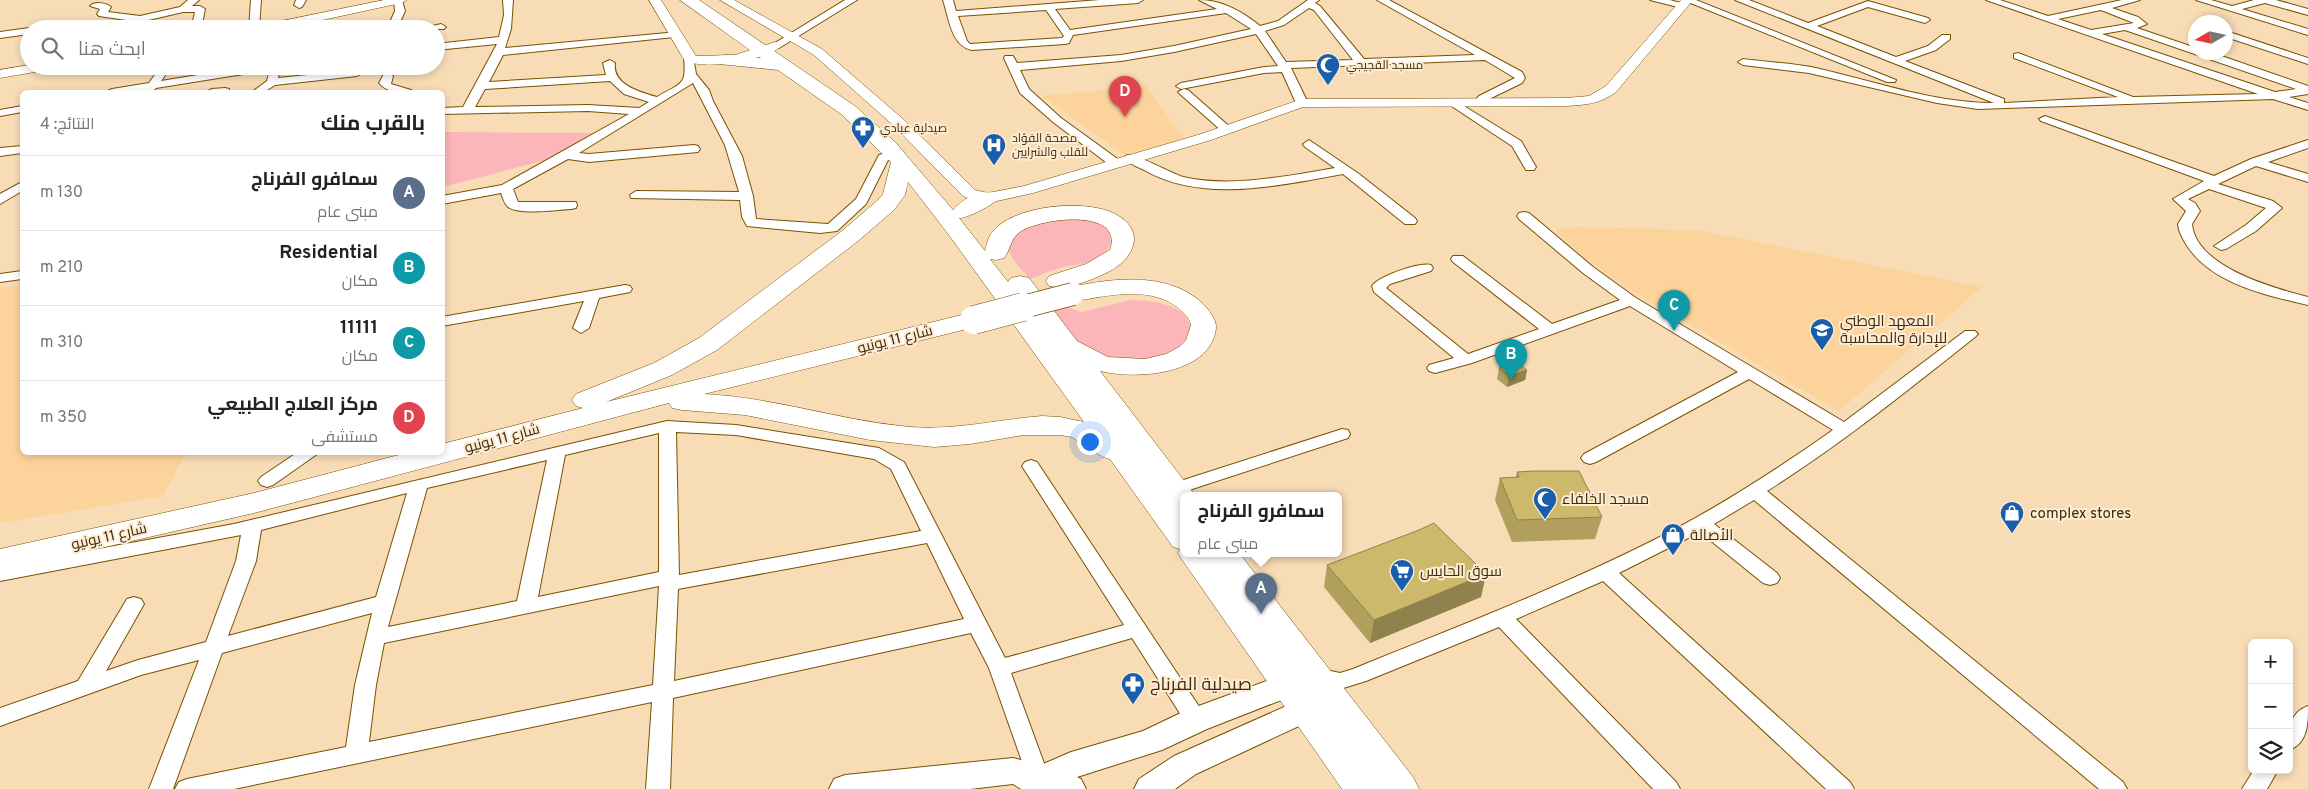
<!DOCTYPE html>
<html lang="ar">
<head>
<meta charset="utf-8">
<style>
  body { margin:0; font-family:Overpass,Cairo,sans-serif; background:#f2f2f2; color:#222; direction:rtl }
  .controls { position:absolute; right:15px; bottom:15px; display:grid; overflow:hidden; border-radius:8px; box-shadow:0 2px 8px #0003 }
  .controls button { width:45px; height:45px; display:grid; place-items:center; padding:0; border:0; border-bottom:1px solid #e0e0e0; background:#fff; color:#222; font:25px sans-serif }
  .compass { position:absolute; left:2188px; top:15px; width:45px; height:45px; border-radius:50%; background:#fff; box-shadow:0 2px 8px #0003; rotate:261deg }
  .you { position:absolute; left:1089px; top:441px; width:18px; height:18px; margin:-12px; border:4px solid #fff; border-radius:50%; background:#1a73e8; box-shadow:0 0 0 8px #1a73e833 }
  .badge { display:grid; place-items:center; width:32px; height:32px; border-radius:50%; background:#195dad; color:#fff; font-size:16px; font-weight:700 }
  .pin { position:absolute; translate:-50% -41px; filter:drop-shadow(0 1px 2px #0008) }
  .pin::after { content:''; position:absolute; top:26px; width:18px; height:15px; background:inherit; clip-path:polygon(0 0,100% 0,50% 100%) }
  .popup { position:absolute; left:1180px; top:492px; width:162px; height:65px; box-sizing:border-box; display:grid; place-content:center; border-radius:8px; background:#fff; filter:drop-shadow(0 1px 4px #0005); font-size:16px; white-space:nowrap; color:#767676 }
  .popup b { font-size:19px; color:#222 }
  .popup::after { content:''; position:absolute; left:50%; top:100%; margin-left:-10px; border:10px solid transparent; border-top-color:#fff }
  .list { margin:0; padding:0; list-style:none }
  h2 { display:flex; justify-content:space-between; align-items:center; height:65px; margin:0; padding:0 20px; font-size:21px }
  h2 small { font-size:16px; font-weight:400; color:#767676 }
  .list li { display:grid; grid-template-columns:32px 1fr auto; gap:15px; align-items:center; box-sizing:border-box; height:75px; padding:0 20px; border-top:1px solid #e0e0e0 }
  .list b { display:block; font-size:19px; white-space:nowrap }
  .list p { margin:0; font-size:16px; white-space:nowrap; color:#767676 }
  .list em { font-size:16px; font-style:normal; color:#767676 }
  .icon { flex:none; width:28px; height:28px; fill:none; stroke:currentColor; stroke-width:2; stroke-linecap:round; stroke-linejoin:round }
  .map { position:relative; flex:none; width:2308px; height:789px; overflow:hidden; direction:ltr }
  .search { position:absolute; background:#fff; box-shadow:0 2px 8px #0003; left:20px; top:20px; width:425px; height:55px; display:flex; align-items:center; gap:12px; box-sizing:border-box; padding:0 18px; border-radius:28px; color:#767676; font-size:19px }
  .panel { position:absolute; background:#fff; box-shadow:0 2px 8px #0003; left:20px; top:90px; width:425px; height:365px; border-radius:8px; direction:rtl }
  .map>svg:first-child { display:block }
</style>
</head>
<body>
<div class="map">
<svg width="2308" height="789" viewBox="0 0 2308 789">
  <rect width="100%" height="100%" fill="#f8dcb6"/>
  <!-- built -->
  <g fill="#fcd39a">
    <polygon points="1146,86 1184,139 1124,155 1042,96"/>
    <polygon points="1578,227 1698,230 1982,287 1839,411 1632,291 1583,256 1555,230"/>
    <polygon points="22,286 22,452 186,453 163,496 0,523 0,288"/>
  </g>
  <!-- green -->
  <g fill="#fcb5b9">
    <polygon points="443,132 595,133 545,160 443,187"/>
    <path d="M1045,216C1063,218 1106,214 1111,237C1112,245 1107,252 1100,257C1086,266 1070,264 1056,269C1047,272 1039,276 1030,279C1018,265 1002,252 1010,234Z"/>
    <path d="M1131,300C1157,301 1197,305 1190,341L1167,359L1106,361L1079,344L1051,308L1064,306L1081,312Z"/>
  </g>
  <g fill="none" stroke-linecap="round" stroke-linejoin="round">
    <!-- minor casing -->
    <g stroke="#795100" stroke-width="2">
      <g id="minor">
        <path d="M188,0H199L192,6H200L205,9L201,29H191L195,12H183L140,22L99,16L97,14L100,9L90,6C95,1 106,3 111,7L108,12L140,16L180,7Z"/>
        <polygon points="251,0 261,0 259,29 249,29"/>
        <polygon points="296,0 306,0 302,7 299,8 294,5"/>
        <polygon points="394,0 402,0 405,11 397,29 387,29 395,11"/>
        <path d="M503,0H513L511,29L505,48L678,32V36L674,37L503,55L489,82L606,75L603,63L610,60L615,63C612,85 640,92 657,97C680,83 687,87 684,58L685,56H693L696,74L709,90L713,101L742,156L753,196L756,219L828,224L856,199L879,155L894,151L900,155L898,158L888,160L866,204L837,231L820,233L747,226L742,217L740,200L631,198L630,195L636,191L739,192L725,145L693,83L579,153L589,154L694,145L698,146L700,149L698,152L589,162L568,159L513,189L518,202H576L577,205L576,208L571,209C556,210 520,215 508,207C504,203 503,198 501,193L442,204V196L502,185L629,114L588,111L442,114V108L463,107L497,44L436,50V44L499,37L504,15ZM610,81L624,94L649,102L639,108L588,105L475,107L485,89Z"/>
        <polygon points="845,0 857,0 779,48 771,48 770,46"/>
        <path d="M943,0H953L956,11L1100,0H1143L1138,3L1055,9L1070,30L1217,9L1199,0C1222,0 1243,12 1260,26L1278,21L1308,0H1319L1315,3L1320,6L1364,59L1475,55L1377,0H1389L1522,72L1525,78L1522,83L1489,99L1491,103L1485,106L1481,105L1477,98L1479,96L1515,78L1485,60L1291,68L1308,103L1302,106L1296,103L1282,72L1264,73L1181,89L1176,86L1181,83L1264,67L1278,66L1256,34L1174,52L1121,61L1020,70L1029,89L1061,118L1119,160L1121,163L1119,166H1111L1053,122L1020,93L1004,58L1005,56H1013L1017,63L1121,55L1174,46L1251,29L1226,13L1073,35L1069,43L1065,44L972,50C951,46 949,18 943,0ZM1309,8L1314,10L1353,60L1286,62L1265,31L1284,25ZM1046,10L1064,36L1062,38L970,44L967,41L958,16Z"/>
        <polygon points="1650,0 1670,0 1687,5 1682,8"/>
        <polygon points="1683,0 1696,0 1896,80 1895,82 1887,82"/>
        <path d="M1735,0H1749L1808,23L1868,1L1928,18L1930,20L1925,23L1868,7L1817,26L1896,57L1928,46L1942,35H1950V39L1936,50L1905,61L2004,99V103L2118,97L2014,58V54L2018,53L2133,97L2258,94L1986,0H2000L2048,16L2122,0H2140L2112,8L2138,17L2147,24L2137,28L2196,48V52H2210L2308,86V94L2289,97L2308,103V110L2273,99L1978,109L1937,103L1809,73L1743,65L1738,62L1743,59C1765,62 1789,63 1811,67C1871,80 1932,103 1994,103ZM2101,10L2134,23L2091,30L2058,19ZM2125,30L2296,89L2275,92L2102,34Z"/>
        <polygon points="2196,0 2211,0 2232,6 2254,0 2276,0 2308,9 2308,15 2265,3 2242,9 2308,29 2308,35"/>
        <polygon points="303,17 308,20 306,29 296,29 298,20"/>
        <polygon points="82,21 85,22 85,26 69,29 42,29 47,26"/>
        <polygon points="441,24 446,27 444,29 420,29"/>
        <polygon points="29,28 32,29 29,29 29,34 0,38 0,32"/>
        <polygon points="2226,31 2308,58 2308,64 2226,37"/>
        <polygon points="161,66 172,66 161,81 253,66 279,66 274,69 156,88 152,92 145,92 144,90 106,92 112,89 149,83"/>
        <polygon points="274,70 279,73 278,78 357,70 362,73 357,76 275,85 264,92 252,92 267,81 269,73"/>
        <path d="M388,73L393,76L391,84L411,90L412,92C400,92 387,93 379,83L384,74Z"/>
        <polygon points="225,88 229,89 229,92 206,92 212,89"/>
        <polygon points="1184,89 1188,90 1231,128 1233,130 1231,132 1223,132 1180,94 1178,92"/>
        <polygon points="1454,100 1521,141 1536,167 1534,170 1526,170 1512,146 1450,105 1448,103"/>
        <polygon points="22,106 22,112 0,116 0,110"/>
        <path d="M2045,116L2214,176L2251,159L2308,140V148L2268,162L2308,174V182L2256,166L2218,184L2273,201L2282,208L2256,231L2226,249L2221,250L2214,246L2246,225L2266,208L2209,189L2188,199L2195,203L2200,211L2192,224C2196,267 2273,288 2308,297V305C2261,294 2198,281 2179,230L2178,224L2186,211L2173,199L2204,181L2041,121L2039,119Z"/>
        <path d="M1309,140L1359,174L1415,218L1417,221L1415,224H1405L1343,174C1280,185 1203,204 1144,170C1138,167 1130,164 1125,158L1127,155C1135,153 1170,173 1183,177C1232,188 1286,176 1335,168L1305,147L1303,144Z"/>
        <polygon points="22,146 22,153 0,156 0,148"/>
        <polygon points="22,182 22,191 0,204 0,194"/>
        <path d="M1524,212L1529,213L1593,267L1636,298L1844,422L1965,331H1975L1978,334L1975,337C1907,391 1840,445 1767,491L2123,782L2127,789H2099L1754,500L1714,524L1777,573L1780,578L1777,583L1770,585L1763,583L1700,532L1619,573L1850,782L1854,789H1826L1603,581L1516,619L1676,782L1680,789H1653L1499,627L1366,681L1340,689L1310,682L1306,676L1310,670L1317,668L1340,673L1353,669C1454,628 1554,590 1652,541C1716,509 1775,471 1833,430L1749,379L1596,462L1590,464L1584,462L1581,458L1584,454L1738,372L1630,306L1472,363L1435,373L1429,371L1427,368L1429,365L1454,358L1374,292L1372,286C1379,276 1419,262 1431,265L1433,268L1431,271L1390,284L1386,288L1468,354L1539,329L1453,262L1451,259L1453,256H1463L1552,324L1620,300L1583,273L1519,219L1517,216L1519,213Z"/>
        <polygon points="22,271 22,279 0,282 0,274"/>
        <polygon points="625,285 630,286 632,289 630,292 599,298 589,328 581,333 573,328 584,301 442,326 442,317"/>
        <path d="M667,421L736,425L879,448L904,462L1005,658L1124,625L1022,466L1025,462L1031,460L1037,462L1204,714L1207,720L1204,726L1196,729L1188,726L1132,638L1011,673L1049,777L1046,784L1038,787L1030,784L989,668L971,633L673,698L670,789H646L652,702L234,789H175L179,782L187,779L346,747L355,685L372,613L222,653L173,789H149L199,660L141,675L0,726V708L78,681L127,599L134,597L141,599L144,604L106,671L138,660L206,642L236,561L241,535L0,581V567L234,524ZM676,432L736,435L874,459L891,469L921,531L679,575ZM659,433V572L538,597L565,455ZM547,460L517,601L388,627L427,488ZM407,493L376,597L228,636L256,561L261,530ZM927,543L964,619L674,681L678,589ZM659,586L653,685L369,742L376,685L384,643Z"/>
        <polygon points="1342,429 1348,430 1350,434 1348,438 1180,493 1174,495 1168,493 1165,489 1168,485"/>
        <polygon points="298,452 320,452 273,485 267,487 261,485 258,481 261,477"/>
        <path d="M2308,706C2308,724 2308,743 2289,750C2289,732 2288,713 2308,706Z"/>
        <polygon points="2254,770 2278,770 2267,789 2242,789"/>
      </g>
    </g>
    <!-- tertiary casing -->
    <g stroke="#795100" stroke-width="1">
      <g id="tertiary">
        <polygon points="384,0 407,0 401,3 281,29 256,29 262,25"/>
        <path d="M649,0H661L696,56L735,55L775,42L781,46C769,60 695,73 683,58Z"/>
        <path d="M720,0H734L822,49L903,119L975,190L988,193L1024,186L1201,134L1302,99L1566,98L1589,96L1606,86L1681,0H1693L1616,92C1600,104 1585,105 1566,106L1303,107L1211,140L1033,193L988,203L974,201L963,196L893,125L814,55Z"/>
        <polygon points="29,65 52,66 46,70 0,78 0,70"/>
      </g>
    </g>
    <!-- secondary casing -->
    <g stroke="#795100" stroke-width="2">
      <g id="secondary">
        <polygon points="1302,668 1312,672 1317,680 1312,688 1207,729 1162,750 1077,777 1081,779 1086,789 1021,789 1013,784 970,789 829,789 834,779 845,775 1013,758 1041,765 1071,752 1143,731 1185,711"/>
        <polygon points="1318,692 1329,696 1333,704 1329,712 1196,774 1175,789 1134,789 1139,779 1174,756"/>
      </g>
    </g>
    <!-- trunk casing -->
    <g stroke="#795100" stroke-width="1">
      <path id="trunk" d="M680,0H699L855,106L895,142L953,210C963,198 981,190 996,193L999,198C995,204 966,219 959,218L985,251C987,244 988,236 994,230C1016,205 1088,198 1117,215C1147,232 1133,260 1108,272C1092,280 1067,290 1049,286L1046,281L1049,276L1086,264L1110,250C1125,207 1039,218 1020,232C1010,239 1011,249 1004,258L996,260L990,259L1008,282L1011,278L1020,276L1029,278L1077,341L1108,357L1145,359L1166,354L1179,347L1186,340L1191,325C1189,316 1183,313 1177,307C1155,290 1124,293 1099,297C1087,299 1076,302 1064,299L1061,294L1064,289C1107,278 1169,270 1203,304C1209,310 1216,319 1216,327C1216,332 1214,337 1212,342C1195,376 1132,379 1100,371L1195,495H1184V512L1180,511L1184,516V553H1239L1413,777L1419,789H1342L1183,561L1178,553L1180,549L1173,547L1110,459L1103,457L1072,437L1060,435H1024L970,444L934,447L870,440L745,415L682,410L672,408L669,403L254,513L0,571V549L254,493L410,452H442V444L583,408L576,406L572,400L576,394L654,363L699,338L842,231L878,200L883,194L891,162L841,114L778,70L719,64L716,60L719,56L725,55L761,58ZM908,182L949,235L1084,422L1060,417L1042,416C994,420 949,432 901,426C835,419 771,397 704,394L983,325L987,320L983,315L974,312L606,402L672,375L717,350L858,241L894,210L905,195Z"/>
    </g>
    <!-- minor -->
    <use href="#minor" fill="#fff" fill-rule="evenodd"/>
    <!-- tertiary -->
    <use href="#tertiary" fill="#fff" fill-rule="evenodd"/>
    <!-- secondary -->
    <use href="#secondary" fill="#fff" fill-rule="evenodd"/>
    <!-- trunk -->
    <use href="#trunk" fill="#fff" fill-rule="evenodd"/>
    <!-- trunk-bridge-far1 casing -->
    <g stroke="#795100" stroke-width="24" stroke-linecap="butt">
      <polyline id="trunk-bridge-far1" points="1019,308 1073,294"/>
    </g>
    <!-- trunk-bridge casing -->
    <g stroke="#795100" stroke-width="29" stroke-linecap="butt">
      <polyline id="trunk-bridge" points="974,320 1023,307"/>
    </g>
    <!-- trunk-bridge-far1 -->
    <use href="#trunk-bridge-far1" stroke="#fff" stroke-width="22"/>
    <!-- trunk-bridge -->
    <use href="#trunk-bridge" stroke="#fff" stroke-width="28"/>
  </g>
  <!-- wall -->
  <g fill="#b09f5d">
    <polygon points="1499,368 1527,370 1525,380 1507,387 1497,379"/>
    <polygon points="1517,472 1602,517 1595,539 1512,542 1495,500 1500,478 1516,477"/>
    <polygon points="1327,565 1486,574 1481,597 1370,643 1324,587"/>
  </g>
  <!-- shaded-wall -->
  <g fill="#90824c">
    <polygon points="1527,370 1525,380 1507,387 1509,376"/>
    <polygon points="1486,574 1481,597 1370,643 1374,620"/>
  </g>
  <!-- building -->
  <g fill="#cdb96c" stroke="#90824c">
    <polygon points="1517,362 1527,370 1509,376 1499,368"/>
    <polygon points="1534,471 1579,471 1602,517 1517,520 1500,478 1519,477 1517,472"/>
    <polygon points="1434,523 1486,574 1374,620 1327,565 1419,530"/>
  </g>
  <!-- icons -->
  <defs>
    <g id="mosque-pin" transform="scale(1.25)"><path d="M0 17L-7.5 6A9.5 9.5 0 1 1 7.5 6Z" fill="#195dad" stroke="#feebd2"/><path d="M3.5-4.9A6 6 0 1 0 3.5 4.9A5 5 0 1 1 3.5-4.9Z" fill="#fff"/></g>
    <g id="pharmacy-pin" transform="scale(1.25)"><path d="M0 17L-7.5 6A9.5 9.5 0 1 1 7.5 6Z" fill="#195dad" stroke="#feebd2"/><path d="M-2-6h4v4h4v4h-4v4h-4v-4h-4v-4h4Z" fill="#fff"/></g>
    <g id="hospital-pin" transform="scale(1.25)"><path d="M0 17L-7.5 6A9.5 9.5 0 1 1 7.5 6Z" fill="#195dad" stroke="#feebd2"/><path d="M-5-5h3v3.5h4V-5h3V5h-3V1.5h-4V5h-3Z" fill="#fff"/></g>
    <g id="university-pin" transform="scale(1.25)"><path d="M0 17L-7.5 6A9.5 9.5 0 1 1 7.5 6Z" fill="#195dad" stroke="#feebd2"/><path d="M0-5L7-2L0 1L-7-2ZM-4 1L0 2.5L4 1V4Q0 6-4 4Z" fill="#fff"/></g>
    <g id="shop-pin" transform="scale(1.25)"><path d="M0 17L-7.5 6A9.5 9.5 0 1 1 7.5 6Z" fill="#195dad" stroke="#feebd2"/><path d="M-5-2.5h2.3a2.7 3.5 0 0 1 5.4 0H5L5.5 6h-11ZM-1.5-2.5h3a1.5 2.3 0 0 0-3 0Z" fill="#fff"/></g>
    <g id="supermarket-pin" transform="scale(1.25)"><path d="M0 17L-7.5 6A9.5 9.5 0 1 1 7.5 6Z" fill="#195dad" stroke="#feebd2"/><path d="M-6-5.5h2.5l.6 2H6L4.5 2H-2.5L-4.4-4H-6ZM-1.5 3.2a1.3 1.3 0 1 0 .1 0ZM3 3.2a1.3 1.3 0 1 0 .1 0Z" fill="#fff"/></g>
  </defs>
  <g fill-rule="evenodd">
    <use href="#mosque-pin" x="1328" y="65"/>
    <use href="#pharmacy-pin" x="863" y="128"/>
    <use href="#hospital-pin" x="994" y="145"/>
    <use href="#university-pin" x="1822" y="330"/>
    <use href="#mosque-pin" x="1545" y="499"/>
    <use href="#shop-pin" x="2012" y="513"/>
    <use href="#shop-pin" x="1673" y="535"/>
    <use href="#supermarket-pin" x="1402" y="571"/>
    <use href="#pharmacy-pin" x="1133" y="684"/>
  </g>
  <g text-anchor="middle" stroke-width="4" stroke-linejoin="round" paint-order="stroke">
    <!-- far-poi labels -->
    <g font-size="12" fill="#3e2c10" stroke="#feebd2" text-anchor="start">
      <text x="1346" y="69">مسجد القجيجي</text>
      <text x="880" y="132">صيدلية عبادي</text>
      <text x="1012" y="142">مصحة الفؤاد<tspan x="1012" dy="14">للقلب والشرايين</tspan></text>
    </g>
    <!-- poi labels -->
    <g font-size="15" fill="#3e2c10" stroke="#feebd2" text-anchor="start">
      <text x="1840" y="326">المعهد الوطني<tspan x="1840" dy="17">للإدارة والمحاسبة</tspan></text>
      <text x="1562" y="504">مسجد الخلفاء</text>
      <text x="2030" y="518">complex stores</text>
      <text x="1690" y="540">الأصالة</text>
      <text x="1420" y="576">سوق الحايس</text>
    </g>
    <!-- street labels -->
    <g font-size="15" fill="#3e2c10" stroke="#feebd2">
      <text transform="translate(895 339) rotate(-14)" y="5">شارع 11 يونيو</text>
      <text transform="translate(502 438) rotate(-15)" y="5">شارع 11 يونيو</text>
      <text transform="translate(109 536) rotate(-13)" y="5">شارع 11 يونيو</text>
    </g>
    <!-- near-poi labels -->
    <g font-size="18" fill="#3e2c10" stroke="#feebd2" text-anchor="start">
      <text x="1150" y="690">صيدلية الفرناج</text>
    </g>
  </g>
</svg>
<div class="controls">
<button>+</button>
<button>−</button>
<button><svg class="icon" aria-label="layers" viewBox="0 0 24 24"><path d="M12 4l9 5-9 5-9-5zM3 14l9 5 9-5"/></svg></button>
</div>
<svg class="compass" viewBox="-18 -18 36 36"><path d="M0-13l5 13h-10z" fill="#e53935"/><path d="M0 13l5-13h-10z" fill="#767676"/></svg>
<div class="you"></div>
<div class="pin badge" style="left:1261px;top:614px;background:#5c6f8a">A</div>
<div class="popup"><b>سمافرو الفرناج</b>مبنى عام</div>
<div class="pin badge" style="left:1511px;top:380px;background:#0f9aa8">B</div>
<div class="pin badge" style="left:1674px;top:331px;background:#0f9aa8">C</div>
<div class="pin badge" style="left:1125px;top:117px;background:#e0444e">D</div>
<div class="search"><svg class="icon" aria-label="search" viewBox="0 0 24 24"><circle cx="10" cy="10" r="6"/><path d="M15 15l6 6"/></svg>ابحث هنا</div>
<section class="panel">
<h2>بالقرب منك<small>النتائج: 4</small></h2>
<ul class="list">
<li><span class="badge" style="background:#5c6f8a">A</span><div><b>سمافرو الفرناج</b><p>مبنى عام</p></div><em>130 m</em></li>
<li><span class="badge" style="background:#0f9aa8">B</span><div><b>Residential</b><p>مكان</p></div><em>210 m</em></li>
<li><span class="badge" style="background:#0f9aa8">C</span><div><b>11111</b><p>مكان</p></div><em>310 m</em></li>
<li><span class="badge" style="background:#e0444e">D</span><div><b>مركز العلاج الطبيعي</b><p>مستشفى</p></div><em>350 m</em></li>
</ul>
</section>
</div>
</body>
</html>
